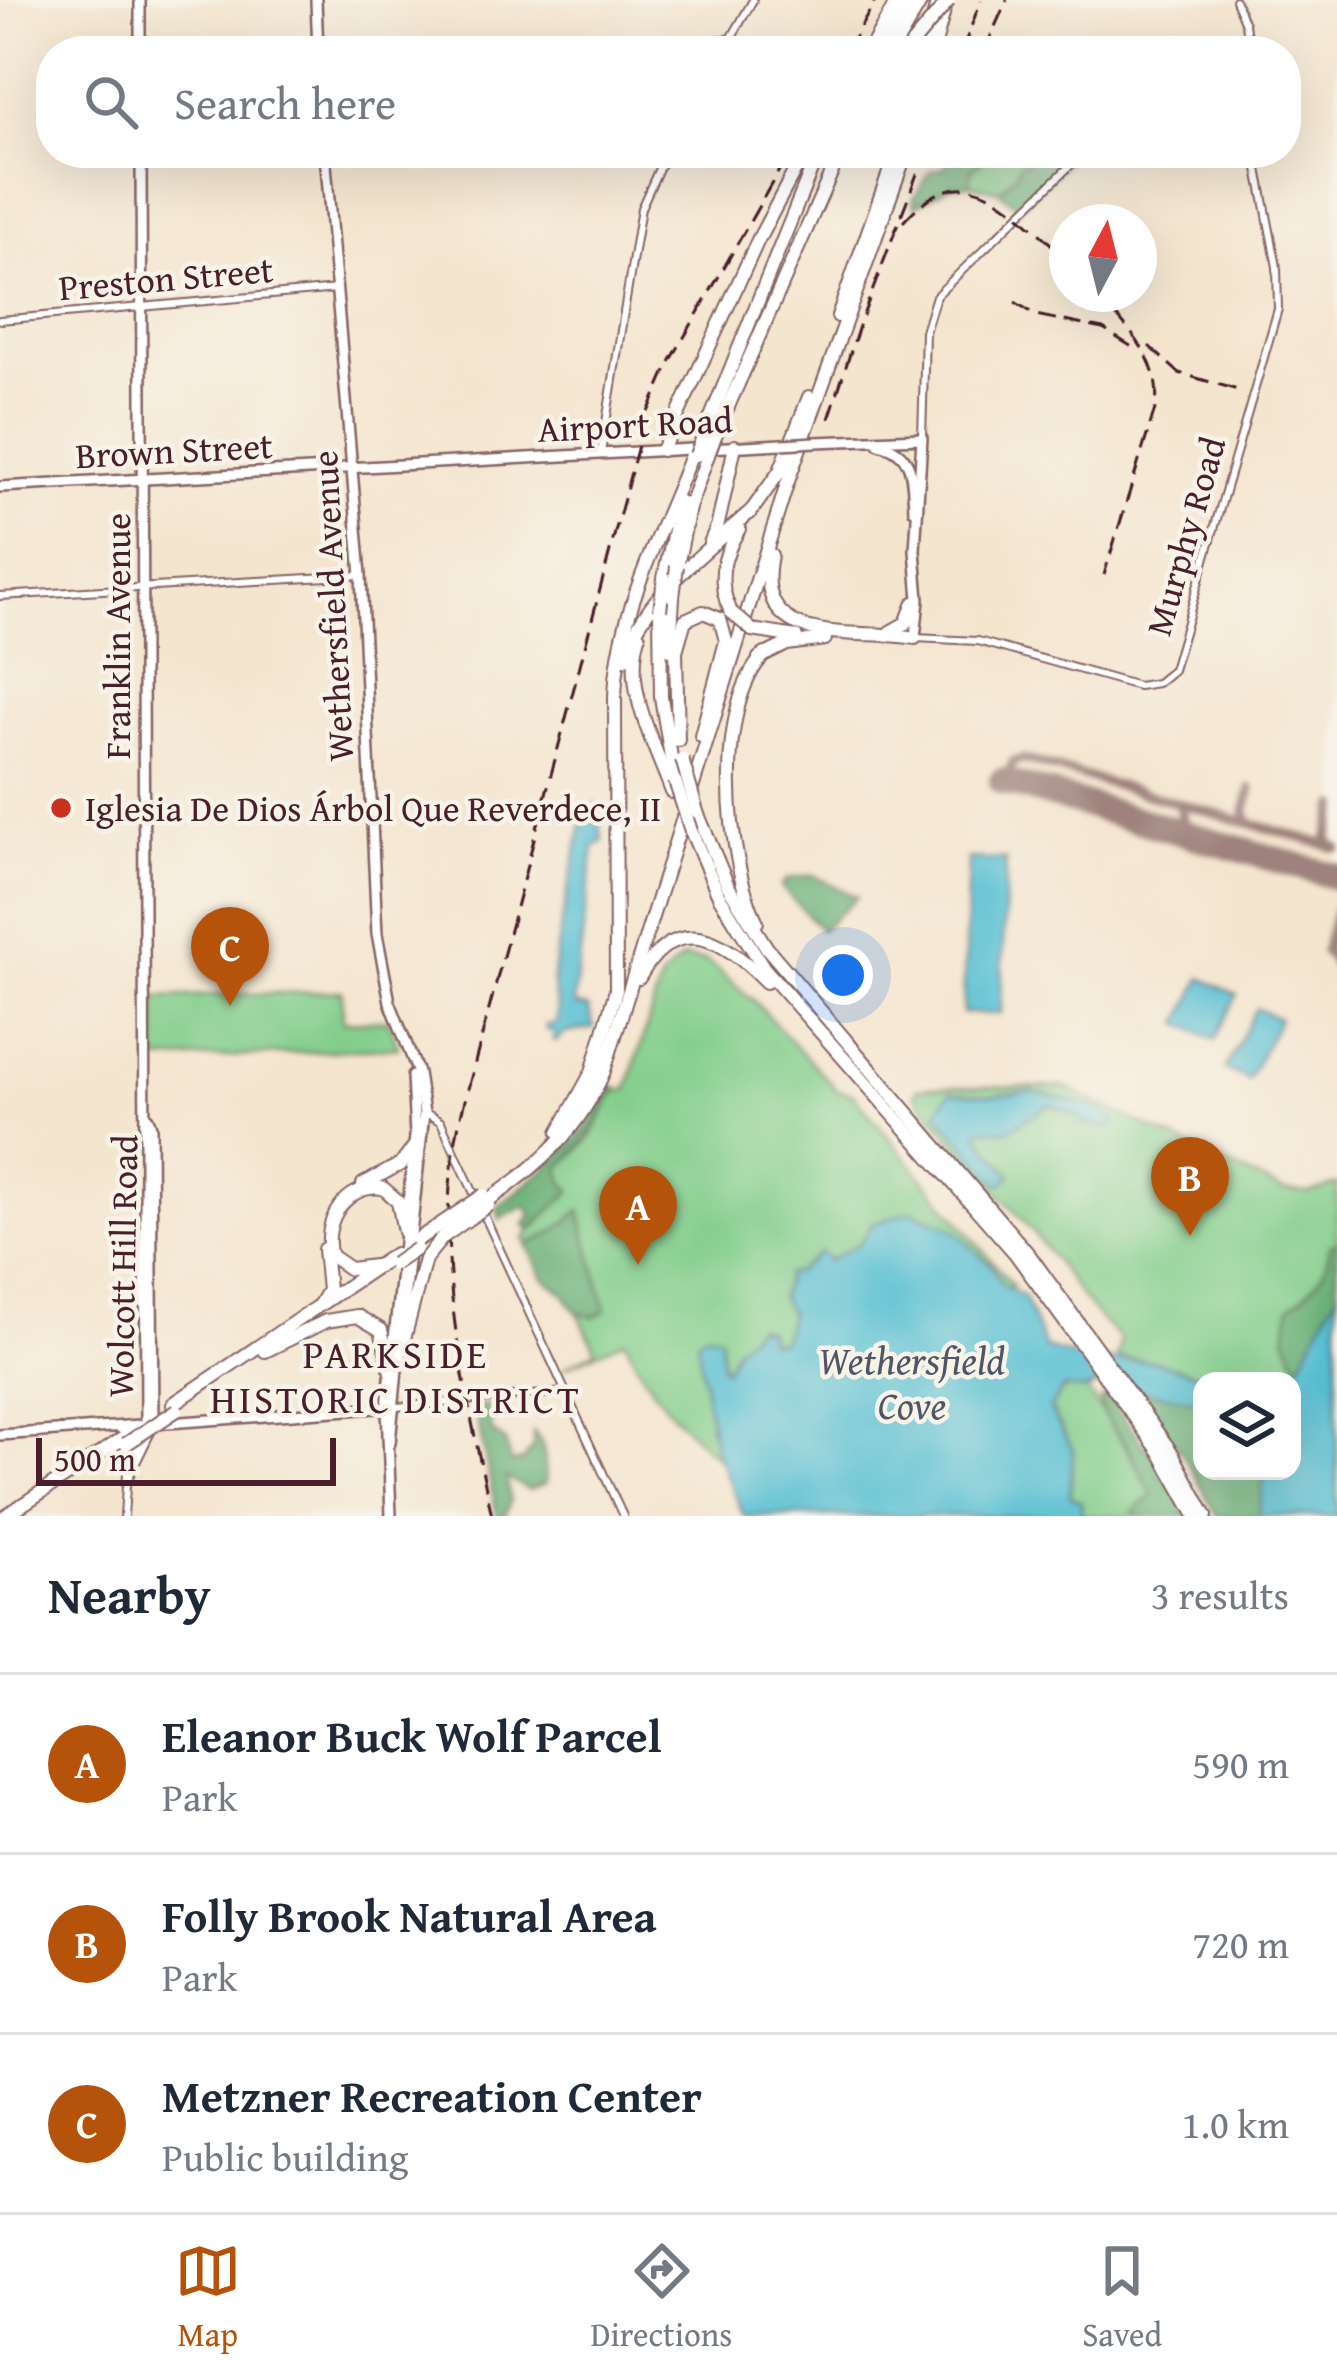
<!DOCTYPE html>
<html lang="en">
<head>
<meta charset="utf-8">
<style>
  body { margin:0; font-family:"Gentium Book Plus",serif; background:#f2f2f3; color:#1f2937 }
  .controls { position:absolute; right:36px; bottom:36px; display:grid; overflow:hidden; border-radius:24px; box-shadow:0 12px 48px #0002 }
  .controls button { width:108px; height:108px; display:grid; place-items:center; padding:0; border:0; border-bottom:3px solid #e0e1e3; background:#fff; color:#1f2937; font:60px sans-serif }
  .compass { position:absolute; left:1049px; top:204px; width:108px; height:108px; border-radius:50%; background:#fff; box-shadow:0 12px 48px #0002; rotate:7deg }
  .scale { position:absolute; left:36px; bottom:30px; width:300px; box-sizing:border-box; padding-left:12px; border:6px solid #4a1f2b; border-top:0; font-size:33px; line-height:42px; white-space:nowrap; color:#4a1f2b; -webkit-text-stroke:9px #f7f3e8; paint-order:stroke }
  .you { position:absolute; left:843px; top:975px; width:42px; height:42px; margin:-30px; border:9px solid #fff; border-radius:50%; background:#1a73e8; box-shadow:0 0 0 18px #1a73e833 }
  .badge { display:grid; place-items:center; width:78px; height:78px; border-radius:50%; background:#b45309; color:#fff; font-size:39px; font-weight:700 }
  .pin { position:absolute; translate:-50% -99px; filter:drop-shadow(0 3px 6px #0008) }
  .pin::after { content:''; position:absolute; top:63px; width:42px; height:36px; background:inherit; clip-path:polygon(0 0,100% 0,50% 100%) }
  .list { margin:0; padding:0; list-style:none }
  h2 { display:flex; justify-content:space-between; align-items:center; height:156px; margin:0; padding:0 48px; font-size:51px }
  h2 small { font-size:39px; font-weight:400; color:#747a83 }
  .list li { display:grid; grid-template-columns:78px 1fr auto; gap:36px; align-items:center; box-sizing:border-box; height:180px; padding:0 48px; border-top:3px solid #e0e1e3 }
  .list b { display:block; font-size:45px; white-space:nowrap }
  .list p { margin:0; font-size:39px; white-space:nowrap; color:#747a83 }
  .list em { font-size:39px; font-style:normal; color:#747a83 }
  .icon { flex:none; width:66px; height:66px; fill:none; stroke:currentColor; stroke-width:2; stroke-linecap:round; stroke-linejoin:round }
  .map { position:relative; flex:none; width:1337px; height:1516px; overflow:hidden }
  .search { position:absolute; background:#fff; box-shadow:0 12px 48px #0002; left:36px; right:36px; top:36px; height:132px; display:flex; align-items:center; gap:30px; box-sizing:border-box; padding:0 42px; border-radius:48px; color:#747a83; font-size:45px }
  .sheet { height:696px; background:#fff }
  nav { display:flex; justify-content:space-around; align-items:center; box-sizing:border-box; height:168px; border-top:3px solid #e0e1e3; background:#fff; font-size:33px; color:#747a83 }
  nav a { display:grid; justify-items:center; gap:6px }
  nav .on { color:#b45309 }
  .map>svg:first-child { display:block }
</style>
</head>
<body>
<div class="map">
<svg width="1337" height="1516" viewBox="0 0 1337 1516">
  <rect width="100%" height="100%" fill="#f7f3e8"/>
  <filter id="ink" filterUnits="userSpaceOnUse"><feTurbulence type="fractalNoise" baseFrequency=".00833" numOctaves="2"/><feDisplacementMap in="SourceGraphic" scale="24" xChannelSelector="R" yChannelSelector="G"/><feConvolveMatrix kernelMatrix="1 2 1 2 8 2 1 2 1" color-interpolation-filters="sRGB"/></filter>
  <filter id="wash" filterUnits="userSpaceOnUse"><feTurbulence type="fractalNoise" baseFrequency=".004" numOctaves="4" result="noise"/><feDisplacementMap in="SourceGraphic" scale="48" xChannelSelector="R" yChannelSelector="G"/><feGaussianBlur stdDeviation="2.7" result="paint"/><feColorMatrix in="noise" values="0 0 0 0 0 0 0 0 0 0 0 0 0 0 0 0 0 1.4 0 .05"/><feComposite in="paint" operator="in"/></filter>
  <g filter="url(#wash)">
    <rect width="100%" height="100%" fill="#f4e5cf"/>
    <!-- green -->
    <g fill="#83ce8c" stroke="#66765c" stroke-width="3">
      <polygon points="991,153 1043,153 1029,160 999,191 970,184 971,170"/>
      <path d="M683,958L707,961L753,1000L837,1090L853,1094L1013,1286L1003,1287C981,1251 953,1228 914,1211L872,1224L860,1243L832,1261L819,1253L795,1273L787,1274L780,1297L790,1313L783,1340L770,1342L767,1330L757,1326C740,1339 734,1362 723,1369L716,1334L703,1333L697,1340L710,1406L709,1426L721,1461C680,1426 647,1390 625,1340L563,1368L596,1351L553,1259L579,1212L551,1234L527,1245L525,1238L570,1190L564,1184L560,1168L589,1140L615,1091L627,1090L662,977Z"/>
      <polygon points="342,991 343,1022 389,1020 398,1047 157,1061 156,997"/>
      <path d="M928,1087H1063L1284,1191L1310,1193L1337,1184V1293L1293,1380L1220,1381L1155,1361L1117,1358L1120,1340L1114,1333C1081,1302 1060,1265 1031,1230C993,1183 950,1143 915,1094L917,1089Z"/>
      <polygon points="1069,1385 1085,1387 1165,1506 1124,1516 1081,1516 1081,1503 1070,1496 1073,1450 1050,1407 1052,1400"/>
    </g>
    <!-- forest -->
    <g fill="#6ab178" stroke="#5a6852" stroke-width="3">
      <polygon points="953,153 965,156 991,153 971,170 970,184 950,186 915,206 913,199 931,171 944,168"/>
      <polygon points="1043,153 1076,153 1019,208 999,191 1016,174 1019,165"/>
      <polygon points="813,875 857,897 821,930 781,887 787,879"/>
      <path d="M606,1085L617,1088C600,1121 587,1141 560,1168L564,1184L571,1190L568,1194L530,1230L525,1224L533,1215L525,1206L500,1219L497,1207C531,1182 601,1128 606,1085Z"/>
      <polygon points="580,1211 606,1310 594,1317 577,1313 564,1294 544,1278 527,1245 551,1234"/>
      <path d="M1337,1242V1293L1299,1369L1286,1335L1290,1306C1314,1289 1326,1275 1330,1246Z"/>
      <polygon points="1148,1390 1202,1402 1202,1471 1265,1471 1259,1516 1217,1516 1188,1462 1148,1406 1145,1397"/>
      <path d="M1107,1395L1156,1459L1188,1516H1136L1135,1510L1153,1495C1143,1479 1138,1466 1130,1450C1120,1429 1104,1426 1100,1400Z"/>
      <path d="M487,1404L492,1432L505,1441L511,1463L523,1461L533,1448V1432C547,1443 545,1467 546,1483L529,1490L506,1478L510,1501L505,1516H497L475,1408Z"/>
    </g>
    <!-- water -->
    <g fill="#56bfd3" stroke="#506f7f" stroke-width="3">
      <path d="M595,806L603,841L594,847L574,1000L576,1006L588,1008L594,1028L565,1033L557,1041H553L554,1032L546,1030V1025L556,1024C561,1006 551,995 553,977C559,925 572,873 582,824L591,819Z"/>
      <polygon points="968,859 1006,860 1001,1014 963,1013"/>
      <polygon points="1202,978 1237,995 1215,1040 1180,1023"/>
      <polygon points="1256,1008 1279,1019 1248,1080 1225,1069"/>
      <polygon points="1034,1091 1090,1106 1113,1117 1115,1122 1110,1128 1084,1124 1075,1114 1050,1105 1008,1130 980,1129 979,1135 1011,1175 1003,1184 998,1184 937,1113 950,1092 991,1095"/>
      <polygon points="911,1211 954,1230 992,1266 1003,1286 1024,1297 1045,1348 1088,1360 1155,1361 1220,1381 1202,1381 1202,1402 1102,1383 1085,1390 1063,1388 1050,1409 1073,1450 1070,1496 1081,1502 1081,1516 744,1516 714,1446 697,1340 703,1333 720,1336 722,1367 725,1369 736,1347 757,1326 767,1330 770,1342 782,1341 790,1313 780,1297 787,1274 795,1273 820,1252 828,1261 860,1243 872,1224"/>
      <polygon points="1337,1293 1337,1516 1259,1516 1265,1471 1292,1471 1291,1381"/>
    </g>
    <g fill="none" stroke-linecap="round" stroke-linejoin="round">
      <!-- taxiway -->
      <g stroke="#9f827d" stroke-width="10">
        <polyline points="1005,782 1013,762 1023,759 1337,848"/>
        <polyline points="1179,804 1184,826 1192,836"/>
        <polyline points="1250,823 1245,812 1251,789"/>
        <polyline points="1165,828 1177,825 1183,818"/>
        <polyline points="1332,847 1328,838 1337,806"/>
        <polyline points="1337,908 1325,951 1337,968"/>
      </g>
      <!-- runway -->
      <polyline stroke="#9f827d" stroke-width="27" points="1002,781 1337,877"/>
    </g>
  </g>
  <g filter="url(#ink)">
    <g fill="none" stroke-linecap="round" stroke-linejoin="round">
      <!-- minor casing -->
      <g stroke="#866464" stroke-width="10">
        <g id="minor">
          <polyline points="1235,0 1245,24 1249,51"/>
          <polyline points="527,51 730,39"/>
          <polyline points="724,51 753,0"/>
          <polyline points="0,320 337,289"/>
          <polyline points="922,438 925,332 936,296 1083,153"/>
          <polyline points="601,453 641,208 666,153"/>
          <polyline points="0,596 361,575"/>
          <polyline points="915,638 978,641 1138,686 1157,683 1173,670 1278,309 1277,267 1255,153"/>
          <polyline points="426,1113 441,1122 623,1516"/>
          <polyline points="396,1407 565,1392"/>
          <polyline points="128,1479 151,1432"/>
          <polyline points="124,1516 127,1473 143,1434"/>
        </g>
      </g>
      <!-- major casing -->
      <g stroke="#866464" stroke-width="14">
        <g id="major">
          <polyline points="140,0 140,51"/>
          <polyline points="316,0 318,51"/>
          <polyline points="141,153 146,1425"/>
          <polyline points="325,153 361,575 377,934 390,1002 418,1073 424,1113 400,1337"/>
          <polyline points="815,442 922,438 915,550 919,600 915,638"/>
          <path d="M879,444C915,452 912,479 914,510"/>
          <polyline points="0,487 782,444"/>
          <polyline points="148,1118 151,1126 153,1425"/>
          <polyline points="119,1427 133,1437 136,1452"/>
          <polyline points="0,1435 390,1407"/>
          <polyline points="390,1443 398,1359"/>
          <polyline points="391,1516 387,1407 415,1136 412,1076"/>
        </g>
      </g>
      <!-- highway casing -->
      <g stroke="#866464" stroke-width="16">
        <g id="highway">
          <polyline points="869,51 898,0"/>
          <polyline points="880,51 909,0"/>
          <polyline points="892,51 922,0"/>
          <polyline points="924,51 938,0"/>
          <polyline points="933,51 945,7"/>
          <polyline points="838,316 896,153"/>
          <polyline points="715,436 840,153"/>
          <polyline points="703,437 818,153"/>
          <polyline points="662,450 758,240 804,153"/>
          <polyline points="750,513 780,471 809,397"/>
          <polyline points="710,543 718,524 735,446"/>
          <path d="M771,555C751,653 858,627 915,638"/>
          <polyline points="677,566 689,508 708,455"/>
          <polyline points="664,578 680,502"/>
          <polyline points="660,610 661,697 675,781"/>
          <path d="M731,612C716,582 722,557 739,529"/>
          <polyline points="752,630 796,637"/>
          <polyline points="890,632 906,623 914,603"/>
          <path d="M639,636C623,689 654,743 672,792"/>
          <polyline points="670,649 673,597"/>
          <polyline points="759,658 787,644 825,639"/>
          <path d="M624,659C643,595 704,554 752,510"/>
          <polyline points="678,740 676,651 685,620 703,612 720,619 726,641 701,736"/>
          <polyline points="697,812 728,886 767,948 1030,1256 1172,1453 1206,1516"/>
          <polyline points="691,831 719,896 764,968 1015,1253 1160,1452 1196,1516"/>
          <path d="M757,922C726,861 713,705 765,654"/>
          <path d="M639,978C677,910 724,939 766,982"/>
          <path d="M559,1132L592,1072L616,990L615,698C617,611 661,535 691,455"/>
          <polyline points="363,1184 401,1164 414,1147"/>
          <path d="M487,1201C538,1167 580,1129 604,1071L787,484L906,153"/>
          <polyline points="417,1240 438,1226"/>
          <path d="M374,1266L350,1269L331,1256C321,1222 346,1183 383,1188L398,1201L404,1232"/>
          <polyline points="320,1304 328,1290 324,1249"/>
          <polyline points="265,1351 326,1321 357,1316 381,1330 390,1368"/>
          <polyline points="398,1362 425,1259 443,1237"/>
          <polyline points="173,1404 395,1254"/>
          <polyline points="5,1516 122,1439"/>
        </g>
      </g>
      <!-- minor -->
      <use href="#minor" stroke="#fff" stroke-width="6"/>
      <!-- major -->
      <use href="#major" stroke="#fff" stroke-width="9"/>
      <!-- highway -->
      <use href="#highway" stroke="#fff" stroke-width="12"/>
      <!-- rail -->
      <g stroke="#4a1f2b" stroke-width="3" stroke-dasharray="18 9" stroke-linecap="butt">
        <polyline points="847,51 876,0"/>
        <polyline points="962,51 981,0"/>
        <polyline points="984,51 1007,0"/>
        <path d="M903,222C970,146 1013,214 1067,258"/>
        <path d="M1095,294C1126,326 1162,358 1156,406L1104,575"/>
        <polyline points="1015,302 1036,315 1103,329 1134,348"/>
        <polyline points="1149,346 1179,373 1238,390"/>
        <polyline points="829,419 859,326 925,153"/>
        <path d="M492,1516C464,1384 431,1258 459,1123L645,419L670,362L789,153"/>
      </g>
      <!-- major-bridge casing -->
      <g stroke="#866464" stroke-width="14" stroke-linecap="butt">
        <polyline id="major-bridge" points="782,444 815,442"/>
      </g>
      <!-- highway-bridge casing -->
      <g stroke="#866464" stroke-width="16" stroke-linecap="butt">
        <g id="highway-bridge">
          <polyline points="913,43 949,0"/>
          <polyline points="696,455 703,437"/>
          <polyline points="708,455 715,436"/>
          <polyline points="673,597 677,566"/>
          <polyline points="660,610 664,578"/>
          <polyline points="731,612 752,630"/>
          <polyline points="682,759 697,812"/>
          <polyline points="675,781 691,831"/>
          <polyline points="438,1226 484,1195"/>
          <polyline points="443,1237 488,1205"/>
          <polyline points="394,1264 416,1249"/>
          <polyline points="126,1444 177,1410"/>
        </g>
      </g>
      <!-- major-bridge -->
      <use href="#major-bridge" stroke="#fff" stroke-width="9"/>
      <!-- highway-bridge -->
      <use href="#highway-bridge" stroke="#fff" stroke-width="12"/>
    </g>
  </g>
  <!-- markers -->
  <circle fill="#c8321e" stroke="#f7f3e8" stroke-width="4.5" cx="61" cy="808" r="12"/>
  <g text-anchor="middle" stroke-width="9" stroke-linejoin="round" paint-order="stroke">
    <!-- street labels -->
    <g font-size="36" fill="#4a1f2b" stroke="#f7f3e8">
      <text transform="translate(166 278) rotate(-5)" y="13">Preston Street</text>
      <text transform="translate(635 424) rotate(-3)" y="13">Airport Road</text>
      <text transform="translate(174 450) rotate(-3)" y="13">Brown Street</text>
      <text transform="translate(1185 536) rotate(-74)" y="13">Murphy Road</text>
      <text transform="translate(332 606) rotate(-93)" y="13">Wethersfield Avenue</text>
      <text transform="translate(117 636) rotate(-90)" y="13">Franklin Avenue</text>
      <text transform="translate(122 1266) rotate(-89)" y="13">Wolcott Hill Road</text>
    </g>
    <!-- poi labels -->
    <g font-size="36" fill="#4a1f2b" stroke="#f7f3e8" text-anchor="start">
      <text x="85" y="821">Iglesia De Dios Árbol Que Reverdece, II</text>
    </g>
    <!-- neighbourhood labels -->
    <g font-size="39" letter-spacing="3" fill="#4a1f2b" stroke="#f7f3e8">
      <text x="396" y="1368">PARKSIDE<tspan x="396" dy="45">HISTORIC DISTRICT</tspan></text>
    </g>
    <!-- water labels -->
    <g font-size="39" font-style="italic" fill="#4e5766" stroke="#f7f3e8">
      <text x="912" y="1374">Wethersfield<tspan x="912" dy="45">Cove</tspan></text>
    </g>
  </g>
</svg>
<div class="controls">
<button><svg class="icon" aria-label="layers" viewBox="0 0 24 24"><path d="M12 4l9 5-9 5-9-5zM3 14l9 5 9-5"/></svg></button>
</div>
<svg class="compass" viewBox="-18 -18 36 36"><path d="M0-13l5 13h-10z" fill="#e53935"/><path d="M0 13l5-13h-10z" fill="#747a83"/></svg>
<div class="scale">500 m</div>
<div class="you"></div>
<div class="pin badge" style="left:638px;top:1265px">A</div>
<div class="pin badge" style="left:1190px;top:1236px">B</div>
<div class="pin badge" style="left:230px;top:1006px">C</div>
<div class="search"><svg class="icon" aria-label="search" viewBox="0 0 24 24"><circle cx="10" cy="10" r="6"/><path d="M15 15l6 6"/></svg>Search here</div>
</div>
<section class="sheet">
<h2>Nearby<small>3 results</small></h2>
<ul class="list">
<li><span class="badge">A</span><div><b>Eleanor Buck Wolf Parcel</b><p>Park</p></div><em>590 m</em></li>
<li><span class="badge">B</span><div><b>Folly Brook Natural Area</b><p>Park</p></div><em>720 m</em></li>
<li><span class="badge">C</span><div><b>Metzner Recreation Center</b><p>Public building</p></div><em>1.0 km</em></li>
</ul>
</section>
<nav>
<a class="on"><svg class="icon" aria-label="map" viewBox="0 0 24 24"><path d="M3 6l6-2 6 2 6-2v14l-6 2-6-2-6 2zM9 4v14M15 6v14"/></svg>Map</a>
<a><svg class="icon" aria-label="directions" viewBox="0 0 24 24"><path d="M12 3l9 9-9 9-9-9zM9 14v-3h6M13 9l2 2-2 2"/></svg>Directions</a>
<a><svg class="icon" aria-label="saved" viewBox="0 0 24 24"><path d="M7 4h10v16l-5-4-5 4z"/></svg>Saved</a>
</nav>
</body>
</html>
